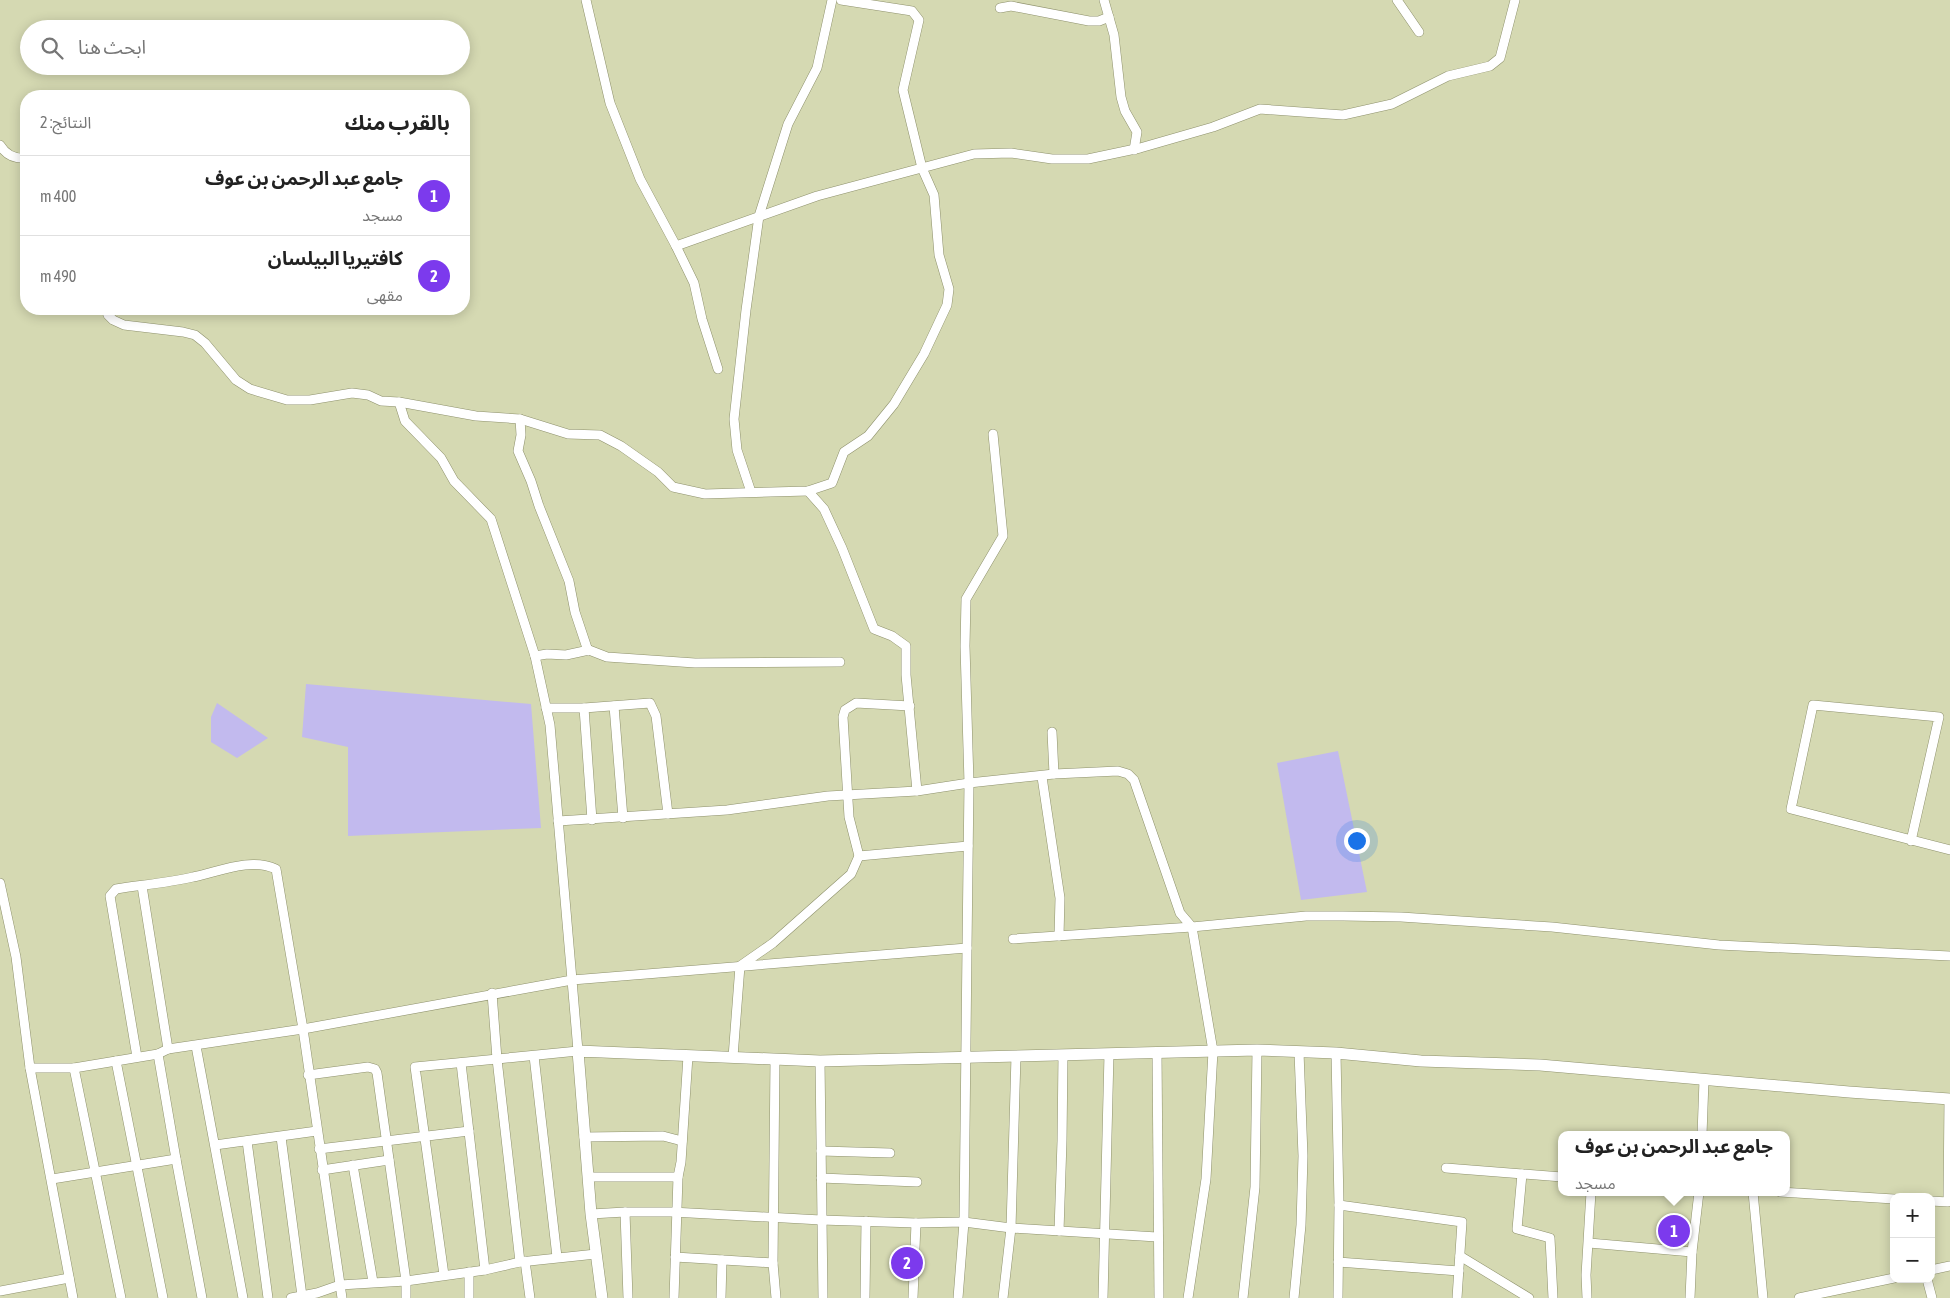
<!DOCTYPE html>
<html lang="ar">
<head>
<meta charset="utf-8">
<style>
  body { margin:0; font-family:"Asap Condensed","Noto Sans Arabic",sans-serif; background:#f2f2f2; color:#222; direction:rtl }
  .controls { position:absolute; right:15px; bottom:15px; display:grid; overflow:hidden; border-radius:10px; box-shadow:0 2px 12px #0003 }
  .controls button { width:45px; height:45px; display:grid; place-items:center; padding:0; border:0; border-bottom:1px solid #e0e0e0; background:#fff; color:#222; font:25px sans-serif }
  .you { position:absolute; left:1356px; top:840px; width:18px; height:18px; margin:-12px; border:4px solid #fff; border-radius:50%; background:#1a73e8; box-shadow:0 0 0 8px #1a73e833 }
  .badge { display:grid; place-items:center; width:32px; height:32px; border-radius:50%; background:#7c3aed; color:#fff; font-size:16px; font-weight:700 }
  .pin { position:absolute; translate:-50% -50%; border:2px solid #fff; box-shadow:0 1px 5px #0006 }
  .popup { position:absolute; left:1558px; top:1131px; width:232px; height:65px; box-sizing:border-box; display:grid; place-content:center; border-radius:10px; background:#fff; filter:drop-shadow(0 1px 4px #0005); font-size:16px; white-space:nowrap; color:#767676 }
  .popup b { font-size:19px; color:#222 }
  .popup::after { content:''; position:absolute; left:50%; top:100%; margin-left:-10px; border:10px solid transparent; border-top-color:#fff }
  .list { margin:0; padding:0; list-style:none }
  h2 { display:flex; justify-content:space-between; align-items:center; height:65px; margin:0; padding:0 20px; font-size:21px }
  h2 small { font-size:16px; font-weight:400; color:#767676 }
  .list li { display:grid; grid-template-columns:32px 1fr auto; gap:15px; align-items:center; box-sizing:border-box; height:80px; padding:0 20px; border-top:1px solid #e0e0e0 }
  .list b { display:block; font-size:19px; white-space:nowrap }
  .list p { margin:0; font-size:16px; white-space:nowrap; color:#767676 }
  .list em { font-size:16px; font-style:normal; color:#767676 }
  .icon { flex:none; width:28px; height:28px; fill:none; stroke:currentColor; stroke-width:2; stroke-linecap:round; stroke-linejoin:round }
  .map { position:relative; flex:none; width:1950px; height:1298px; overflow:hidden; direction:ltr }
  .search { position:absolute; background:#fff; box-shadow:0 2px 12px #0003; left:20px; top:20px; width:450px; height:55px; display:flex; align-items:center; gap:12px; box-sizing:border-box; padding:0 18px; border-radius:28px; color:#767676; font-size:19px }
  .panel { position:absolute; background:#fff; box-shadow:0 2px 12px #0003; left:20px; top:90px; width:450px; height:225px; border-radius:20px; direction:rtl }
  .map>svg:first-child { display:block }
</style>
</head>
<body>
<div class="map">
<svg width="1950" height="1298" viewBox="0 0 1950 1298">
  <rect width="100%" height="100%" fill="#d5d9b2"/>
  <!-- green -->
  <g fill="#c2baee">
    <polygon points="306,684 531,704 541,828 348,836 348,747 302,737"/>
    <polygon points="217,703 268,738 237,758 211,742 211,717"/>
    <polygon points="1338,751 1367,892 1301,900 1277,763"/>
  </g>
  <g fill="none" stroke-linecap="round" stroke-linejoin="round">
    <!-- minor casing -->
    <g stroke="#8e916c" stroke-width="10">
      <g id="minor">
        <polyline points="586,0 610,103 640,179 676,246 694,283 702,319 718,369"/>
        <polyline points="1104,0 1114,35 1121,97 1125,111 1137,132 1134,150"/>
        <polyline points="1397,0 1419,32"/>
        <polyline points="1000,8 1011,6 1089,21 1099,21 1109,17"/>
        <path d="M0,145C6,155 14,159 26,158"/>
        <polyline points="676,246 817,196 974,154 1011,153 1052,159 1088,159 1140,148 1213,127 1260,109 1343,115 1392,104 1448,76 1490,66 1500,58 1515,0"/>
        <polyline points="106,309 108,315 113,320 124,325 183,332 195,335 205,343 236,380 250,389 287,400 310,400 352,393 368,395 381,401 399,402 476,416 520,419 568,434 600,435 621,446 658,472 673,487 705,494 808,491 832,483 844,452 868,436 894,404 924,354 947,305 949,289 939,255 934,195 922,168 903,90 919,20 912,11 841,0"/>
        <polyline points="520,419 521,435 518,451 531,481 539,506 569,581 575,612 588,651"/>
        <polyline points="808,491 824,509 842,548 874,629 892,636 906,646 906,675 917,791"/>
        <polyline points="751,492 737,450 734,419 746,310 759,216 788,124 817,68 832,0"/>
        <polyline points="535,656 547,654 566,655 589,650 607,657 695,663 840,662"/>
        <polyline points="614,706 623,818"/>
        <polyline points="910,706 856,703 845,710 843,717 849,817 859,856 968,846"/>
        <polyline points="546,708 584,708 650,703 656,716 668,814"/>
        <polyline points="584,708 592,820"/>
        <polyline points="1052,732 1054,774"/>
        <polyline points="1042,777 1060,898 1059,936"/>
        <polyline points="558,821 727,810 828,796 917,791 969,783 1054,774 1118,771 1128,774 1134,780 1180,913 1192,927 1213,1051 1206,1179 1188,1298"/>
        <polyline points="1911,841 1939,717 1813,705 1791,809 1950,850"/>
        <polyline points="0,883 16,957 30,1068 73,1298"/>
        <polyline points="142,886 168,1049"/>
        <polyline points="1013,939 1192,927 1306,916 1343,916 1401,917 1552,927 1719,945 1950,956"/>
        <polyline points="492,993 497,1059 520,1262"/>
        <polyline points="196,1046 243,1298"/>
        <polyline points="1157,1052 1159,1298"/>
        <polyline points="1336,1053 1339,1205 1338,1298"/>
        <polyline points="158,1054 176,1159 202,1298"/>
        <polyline points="534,1056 557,1257"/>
        <path d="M137,1057L110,896L116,889C141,885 167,883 193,877C219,872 249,857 276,869L303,1029L342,1298"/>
        <polyline points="733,1057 740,966 773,943 851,874 859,856"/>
        <polyline points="775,1059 773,1263 776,1298"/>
        <polyline points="116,1061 163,1298"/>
        <polyline points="820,1061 823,1298"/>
        <polyline points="461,1063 485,1270"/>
        <polyline points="30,1068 74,1068 158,1054 168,1049 303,1029 572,980 550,725 535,656 491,519 454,481 441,458 405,421 399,402"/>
        <polyline points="74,1068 121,1298"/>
        <polyline points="308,1075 368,1067 375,1069 377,1073 406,1281 406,1298"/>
        <polyline points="1702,1135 1704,1080"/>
        <polyline points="281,1137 302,1296"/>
        <polyline points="584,1137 663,1136 682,1141"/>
        <polyline points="247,1141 268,1298"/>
        <polyline points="215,1145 317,1131"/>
        <polyline points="319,1149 469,1131"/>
        <polyline points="821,1151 890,1153"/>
        <polyline points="353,1165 373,1282"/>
        <polyline points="1446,1168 1562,1177"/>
        <polyline points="322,1170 389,1160"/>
        <polyline points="1522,1174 1517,1229 1550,1238 1553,1298"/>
        <polyline points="588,1177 678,1177"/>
        <polyline points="821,1178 917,1182"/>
        <polyline points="52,1179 176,1159"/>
        <polyline points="1753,1192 1763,1298"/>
        <polyline points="1780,1192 1894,1199"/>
        <polyline points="1931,1201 1948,1202 1949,1099"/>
        <polyline points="1339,1205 1462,1222 1457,1298"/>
        <polyline points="625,1212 628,1298"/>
        <polyline points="591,1214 625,1212 672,1212 821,1220 916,1223 964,1222 1011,1228 1157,1237"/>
        <polyline points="1059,1231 1062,1141 1063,1055"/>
        <polyline points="1589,1243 1692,1252"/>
        <polyline points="1460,1256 1529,1298"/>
        <polyline points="675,1257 773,1263"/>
        <polyline points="525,1261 530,1298"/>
        <polyline points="1338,1262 1459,1271"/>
        <polyline points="1931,1270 1950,1266"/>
        <polyline points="469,1272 469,1298"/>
        <polyline points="444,1275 415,1067 578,1051 572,980 967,948 969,783 965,646 966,599 1003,536 993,434"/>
        <polyline points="1927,1279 1932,1298"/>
        <polyline points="0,1291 69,1278"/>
        <polyline points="291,1298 317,1293 340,1285 406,1281 485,1270 520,1262 596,1254"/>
        <polyline points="674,1298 678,1177 681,1162 688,1056"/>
        <polyline points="721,1298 722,1260"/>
        <polyline points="865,1298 866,1221"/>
        <polyline points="913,1298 916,1223"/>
        <polyline points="958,1298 964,1222 967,948"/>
        <polyline points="1003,1298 1011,1228 1016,1056"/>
        <polyline points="1103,1298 1109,1054"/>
        <polyline points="1243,1298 1255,1187 1257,1050"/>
        <polyline points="1294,1298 1301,1225 1303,1156 1299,1052"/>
        <polyline points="1587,1298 1586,1275 1591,1192"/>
        <polyline points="1690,1298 1692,1252 1699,1192"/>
        <polyline points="1799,1298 1894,1278"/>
      </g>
    </g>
    <!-- tertiary casing -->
    <g stroke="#8e916c" stroke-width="12">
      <polyline id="tertiary" points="602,1298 591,1214 578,1051 820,1061 1257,1050 1336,1053 1421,1061 1540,1065 1849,1092 1950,1099"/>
    </g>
    <!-- minor -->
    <use href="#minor" stroke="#fff" stroke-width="9"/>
    <!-- tertiary -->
    <use href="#tertiary" stroke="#fff" stroke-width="11"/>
  </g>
</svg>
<div class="controls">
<button>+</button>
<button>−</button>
</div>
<div class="you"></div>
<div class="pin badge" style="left:1674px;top:1231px">1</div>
<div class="popup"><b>جامع عبد الرحمن بن عوف</b>مسجد</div>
<div class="pin badge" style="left:907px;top:1263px">2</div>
<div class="search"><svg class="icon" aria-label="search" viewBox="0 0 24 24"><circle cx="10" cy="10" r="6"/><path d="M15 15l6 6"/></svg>ابحث هنا</div>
<section class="panel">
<h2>بالقرب منك<small>النتائج: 2</small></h2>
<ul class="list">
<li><span class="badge">1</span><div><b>جامع عبد الرحمن بن عوف</b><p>مسجد</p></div><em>400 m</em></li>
<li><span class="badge">2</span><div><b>كافتيريا البيلسان</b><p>مقهى</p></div><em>490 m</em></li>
</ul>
</section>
</div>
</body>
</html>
